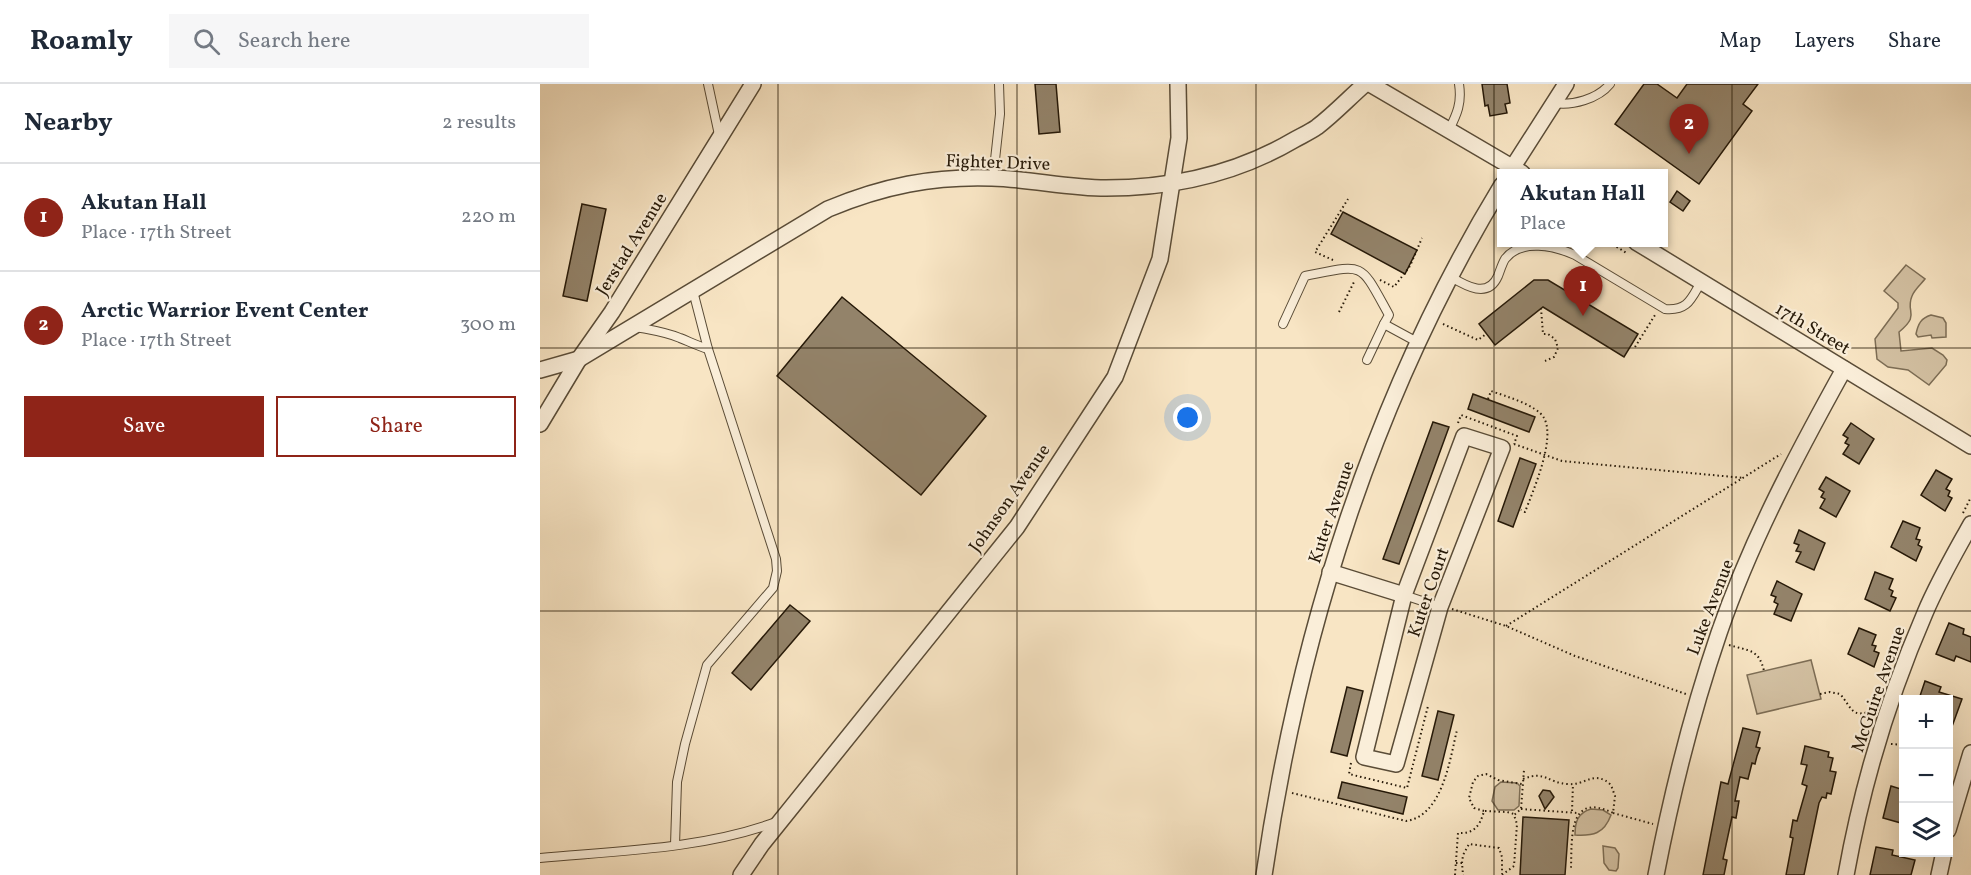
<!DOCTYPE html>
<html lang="en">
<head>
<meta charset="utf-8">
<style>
  body { margin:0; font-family:Vollkorn,serif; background:#f6f6f7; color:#1f2937 }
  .controls { position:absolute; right:18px; bottom:18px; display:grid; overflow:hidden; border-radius:0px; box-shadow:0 6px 24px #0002 }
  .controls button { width:54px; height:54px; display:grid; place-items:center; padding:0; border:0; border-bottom:2px solid #e0e1e3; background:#fff; color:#1f2937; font:30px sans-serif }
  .you { position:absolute; left:648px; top:334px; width:21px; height:21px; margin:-15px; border:4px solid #fff; border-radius:50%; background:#1a73e8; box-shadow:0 0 0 9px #1a73e833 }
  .badge { display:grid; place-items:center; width:39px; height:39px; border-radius:50%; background:#8f2418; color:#fff; font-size:20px; font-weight:700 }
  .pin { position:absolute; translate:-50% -50px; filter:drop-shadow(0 2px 3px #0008) }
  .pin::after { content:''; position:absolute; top:32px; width:21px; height:18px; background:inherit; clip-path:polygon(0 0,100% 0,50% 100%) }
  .popup { position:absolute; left:957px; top:85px; width:171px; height:78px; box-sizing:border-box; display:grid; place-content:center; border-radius:0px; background:#fff; filter:drop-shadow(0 2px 4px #0005); font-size:20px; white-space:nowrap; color:#747a83 }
  .popup b { font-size:22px; color:#1f2937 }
  .popup::after { content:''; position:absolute; left:50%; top:100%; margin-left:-12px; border:12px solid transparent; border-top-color:#fff }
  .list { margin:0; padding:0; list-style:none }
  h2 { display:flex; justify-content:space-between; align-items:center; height:78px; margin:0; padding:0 24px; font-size:26px }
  h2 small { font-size:20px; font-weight:400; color:#747a83 }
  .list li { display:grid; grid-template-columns:39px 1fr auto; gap:18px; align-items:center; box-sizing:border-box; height:108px; padding:0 24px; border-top:2px solid #e0e1e3 }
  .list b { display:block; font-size:22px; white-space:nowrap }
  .list p { margin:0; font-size:20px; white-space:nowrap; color:#747a83 }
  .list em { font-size:20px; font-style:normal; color:#747a83 }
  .actions { display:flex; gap:12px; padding:18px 24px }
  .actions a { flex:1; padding:14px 0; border:2px solid #8f2418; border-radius:0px; text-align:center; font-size:21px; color:#8f2418 }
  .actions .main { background:#8f2418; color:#fff }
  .icon { flex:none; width:33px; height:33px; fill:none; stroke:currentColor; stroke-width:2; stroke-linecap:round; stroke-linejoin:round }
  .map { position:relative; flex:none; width:1431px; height:791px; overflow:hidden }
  header { display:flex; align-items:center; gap:36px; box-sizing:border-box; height:84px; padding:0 30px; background:#fff; border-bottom:2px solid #e0e1e3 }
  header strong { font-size:28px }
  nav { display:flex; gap:33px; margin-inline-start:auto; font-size:21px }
  .search { width:420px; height:54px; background:#f6f6f7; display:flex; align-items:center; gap:15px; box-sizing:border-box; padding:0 21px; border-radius:0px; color:#747a83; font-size:22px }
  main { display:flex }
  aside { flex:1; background:#fff }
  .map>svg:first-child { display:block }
</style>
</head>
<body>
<header>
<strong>Roamly</strong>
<div class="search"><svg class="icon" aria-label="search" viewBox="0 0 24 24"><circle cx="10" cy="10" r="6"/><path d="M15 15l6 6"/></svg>Search here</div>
<nav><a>Map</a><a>Layers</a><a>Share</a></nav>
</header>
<main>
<aside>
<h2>Nearby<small>2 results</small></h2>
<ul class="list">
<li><span class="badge">1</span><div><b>Akutan Hall</b><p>Place · 17th Street</p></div><em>220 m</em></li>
<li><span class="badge">2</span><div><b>Arctic Warrior Event Center</b><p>Place · 17th Street</p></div><em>300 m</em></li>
</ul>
<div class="actions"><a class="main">Save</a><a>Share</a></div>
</aside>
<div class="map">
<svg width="1431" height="791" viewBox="0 0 1431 791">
  <rect width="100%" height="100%" fill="#f8e5c4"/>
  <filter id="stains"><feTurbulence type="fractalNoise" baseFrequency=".00333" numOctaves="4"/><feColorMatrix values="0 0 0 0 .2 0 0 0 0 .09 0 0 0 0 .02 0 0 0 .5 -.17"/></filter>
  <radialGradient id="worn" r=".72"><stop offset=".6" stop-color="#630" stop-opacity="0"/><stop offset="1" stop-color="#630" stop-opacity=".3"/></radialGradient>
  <!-- green -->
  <g fill="#d4c2a4" stroke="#7d6e56" stroke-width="1.5">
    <path d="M1366,181L1385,195C1381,200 1374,206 1372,212C1365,229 1381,230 1359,248L1361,267L1392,264L1403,271L1407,276L1406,281L1389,301L1368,286L1348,283L1337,275L1335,255L1358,224V219L1344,207Z"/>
    <path d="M1391,231L1403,234L1406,239V253L1392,254L1391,251L1378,253L1376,250C1378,240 1381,234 1391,231Z"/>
    <polygon points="1271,576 1281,615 1217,630 1207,591"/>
    <polygon points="961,698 977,699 980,702 979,722 974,726 958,726 952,717 955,703"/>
    <path d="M1051,725L1063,726L1071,731C1064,750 1053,752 1035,751C1035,739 1037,729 1051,725Z"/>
    <polygon points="1063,762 1075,764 1079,770 1078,784 1076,787 1069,786 1064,779"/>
  </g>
  <!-- building -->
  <g fill="#93836a" stroke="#261908" stroke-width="1.5">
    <polygon points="495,0 516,0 520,48 499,50"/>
    <polygon points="942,0 967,0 970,19 965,20 967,29 950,32 948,21 945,22"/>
    <polygon points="1104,0 1117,0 1137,14 1147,0 1218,0 1203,20 1212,27 1159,100 1075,40"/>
    <polygon points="1137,107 1150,117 1143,127 1130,118"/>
    <polygon points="42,120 66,125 47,217 23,212"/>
    <polygon points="803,128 877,166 865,190 791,150"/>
    <polygon points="994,196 1008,196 1098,250 1084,273 1003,223 955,261 939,240"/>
    <polygon points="302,213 446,332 381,411 237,292"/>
    <polygon points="933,310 995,333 989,348 928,325"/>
    <polygon points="893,338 909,343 859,480 843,475"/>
    <polygon points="1311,339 1334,355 1319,380 1303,370 1309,361 1305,359 1308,354 1303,351"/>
    <polygon points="980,374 996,380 973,443 958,437"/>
    <polygon points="1396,386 1412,395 1406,405 1410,407 1408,412 1412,414 1405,427 1381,411"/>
    <polygon points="1286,393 1310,407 1296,433 1280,424 1285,415 1281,413 1284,408 1279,405"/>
    <polygon points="1363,437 1380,444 1376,455 1380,456 1378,461 1382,463 1376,477 1351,463"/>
    <polygon points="1259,446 1285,459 1274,486 1256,478 1261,468 1256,467 1259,461 1254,459"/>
    <polygon points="1335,488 1353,495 1349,505 1353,507 1351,512 1356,514 1350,527 1325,515"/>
    <polygon points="1237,497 1262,510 1251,537 1234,530 1238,520 1234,518 1236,513 1231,511"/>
    <polygon points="250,521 270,537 211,606 192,589"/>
    <polygon points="1409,539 1424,545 1423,550 1431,553 1431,578 1416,572 1414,577 1396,570"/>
    <polygon points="1319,544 1336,551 1332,561 1336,562 1334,567 1339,569 1334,583 1308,570"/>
    <polygon points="1385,597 1401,603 1399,608 1422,615 1410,648 1408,648 1408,615 1379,615"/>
    <polygon points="807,603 823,607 807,672 791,668"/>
    <polygon points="898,627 914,631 898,696 882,692"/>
    <polygon points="1203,644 1220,648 1216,663 1220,664 1217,672 1215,680 1212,679 1208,695 1200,693 1195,717 1199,717 1196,734 1192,733 1183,775 1187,776 1184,791 1163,791 1181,698 1188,700"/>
    <polygon points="1265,662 1289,668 1288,673 1293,674 1290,687 1296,688 1291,710 1287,709 1286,714 1282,713 1279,719 1264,791 1246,791 1253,754 1250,753 1253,736 1257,737 1267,702 1262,700 1267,681 1261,680"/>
    <polygon points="802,698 867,713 863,730 798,714"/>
    <polygon points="1351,702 1364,706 1364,730 1361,739 1343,734"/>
    <polygon points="1003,706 1010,707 1014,713 1005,725 999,712"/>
    <polygon points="983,733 1029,736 1025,791 980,791"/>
    <polygon points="1336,763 1353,766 1352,771 1375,776 1371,791 1330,791"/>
  </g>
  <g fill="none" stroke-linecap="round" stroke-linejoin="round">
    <!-- service casing -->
    <g stroke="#5a4c37" stroke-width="10">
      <g id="service">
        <polyline points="168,0 179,51"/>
        <path d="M1014,19C1032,22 1058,15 1070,0"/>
        <path d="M909,46C917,30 922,19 919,0"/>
        <polyline points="453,94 460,30 459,0"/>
        <path d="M911,193C926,202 948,215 958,192C960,187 962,180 965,175C981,154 1015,162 1035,171L1125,225C1148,227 1151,215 1161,198"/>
        <path d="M743,240L765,192C826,180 819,177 849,231L844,240"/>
        <path d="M96,243C111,246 126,248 140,254C150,258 158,262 168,265"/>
        <polyline points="827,276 844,240 879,259"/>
        <polyline points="864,511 900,523"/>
        <polyline points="135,761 137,698 145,660 167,581 233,504 237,487 236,475 168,265 153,207"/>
        <path d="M0,774C77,767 163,765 236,738"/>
      </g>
    </g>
    <!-- minor casing -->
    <g stroke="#5a4c37" stroke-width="18">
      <g id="minor">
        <polyline points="830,0 982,89"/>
        <polyline points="969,89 1026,0"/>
        <polyline points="1096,158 1431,362"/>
        <path d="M0,286L39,275L288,125C343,102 393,92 452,94C490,95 528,104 566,104C633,104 696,90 754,56C761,52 770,48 777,43C794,30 809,14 825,0"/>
        <polyline points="0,340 39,275 72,228 213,0"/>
        <polygon points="924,352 962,364 900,523 856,680 824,673 864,511"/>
        <polyline points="790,488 864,511"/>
        <polyline points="1408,746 1431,669"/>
        <polyline points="201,791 222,760 477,443 575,293 620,175 639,54 638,0"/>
        <path d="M724,791C759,549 834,311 962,101"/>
        <path d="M1116,791C1132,708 1152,628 1179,549C1211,456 1257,370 1304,285"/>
        <path d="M1306,791C1322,702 1349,612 1385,529C1398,498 1415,469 1431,440"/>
        <polyline points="1399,791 1404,768"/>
      </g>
    </g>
    <!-- path -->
    <g stroke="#261908" stroke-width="2" stroke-dasharray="1.5 3" stroke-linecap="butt">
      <polyline points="1069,158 1088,170"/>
      <polyline points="793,176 775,168 808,115"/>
      <polyline points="840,196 854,203 870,182 882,154"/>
      <polyline points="1001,224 1003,250 1008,250 1015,255 1018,264 1014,273 1005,277"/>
      <polyline points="799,228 815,196"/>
      <polyline points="903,240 938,256 946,250"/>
      <polyline points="1095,263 1115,231"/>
      <path d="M948,315L951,307C965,312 997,321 1004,334C1016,355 993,407 985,428L981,426"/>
      <polyline points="918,339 921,331 977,352 974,360"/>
      <polyline points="974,360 1022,377 1204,394"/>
      <polyline points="1423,429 1431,413"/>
      <polyline points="912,525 966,542 1035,572 1146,610"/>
      <polyline points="966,542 1241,370"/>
      <path d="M1189,561C1209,567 1219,565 1224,587"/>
      <path d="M1280,610L1290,608L1300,610C1313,625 1311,635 1334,626"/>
      <polyline points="1351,660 1364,661"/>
      <polyline points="811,679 809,690 867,704 888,622"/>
      <path d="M983,695C1006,686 1007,699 1028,700C1045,702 1054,685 1071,701L1075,712L1073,729C1028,707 1032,754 1031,784"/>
      <path d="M752,709L866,737C903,732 910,674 917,646"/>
      <polyline points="981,725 1038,729"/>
      <polyline points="944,727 934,724 929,714 933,698 938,692 946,690 958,696 982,700"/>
      <polyline points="1032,727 1033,700"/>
      <polyline points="1073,729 1113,740"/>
      <polyline points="916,779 922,779 923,791"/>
      <polyline points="922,779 923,771 929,760 959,764 962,773 962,790"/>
      <path d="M915,791L918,749C934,750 940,742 944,727L967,728L974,730"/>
      <polyline points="962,791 974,782 977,740 974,731 981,725 984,686"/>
    </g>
    <!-- service -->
    <use href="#service" stroke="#faeed9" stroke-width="8"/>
    <!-- minor -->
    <use href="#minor" stroke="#faeed9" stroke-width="15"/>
  </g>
  <!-- grid -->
  <path fill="none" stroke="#261908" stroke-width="1.5" stroke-opacity="0.55" d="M238,0V791M477,0V791M716,0V791M954,0V791M1192,0V791M0,264H1431M0,527H1431"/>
  <g text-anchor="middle" stroke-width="4.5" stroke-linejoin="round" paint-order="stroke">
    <!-- street labels -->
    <g font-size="18" fill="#261908" stroke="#faeed9">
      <text transform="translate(458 78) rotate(2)" y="6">Fighter Drive</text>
      <text transform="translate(91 160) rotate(-58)" y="6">Jerstad Avenue</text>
      <text transform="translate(1273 244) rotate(31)" y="6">17th Street</text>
      <text transform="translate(469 414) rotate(-55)" y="6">Johnson Avenue</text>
      <text transform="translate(791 428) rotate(-71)" y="6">Kuter Avenue</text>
      <text transform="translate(888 508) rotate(-71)" y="6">Kuter Court</text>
      <text transform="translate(1170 523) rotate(-69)" y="6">Luke Avenue</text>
      <text transform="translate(1338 605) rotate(-71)" y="6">McGuire Avenue</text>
    </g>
  </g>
  <rect width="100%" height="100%" filter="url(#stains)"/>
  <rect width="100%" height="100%" fill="url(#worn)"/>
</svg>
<div class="controls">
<button>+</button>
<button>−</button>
<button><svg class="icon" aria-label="layers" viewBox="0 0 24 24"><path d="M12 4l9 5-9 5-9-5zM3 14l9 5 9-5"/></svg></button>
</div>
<div class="you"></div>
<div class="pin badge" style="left:1043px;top:232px">1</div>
<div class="popup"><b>Akutan Hall</b>Place</div>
<div class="pin badge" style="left:1149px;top:70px">2</div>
</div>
</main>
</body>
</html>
